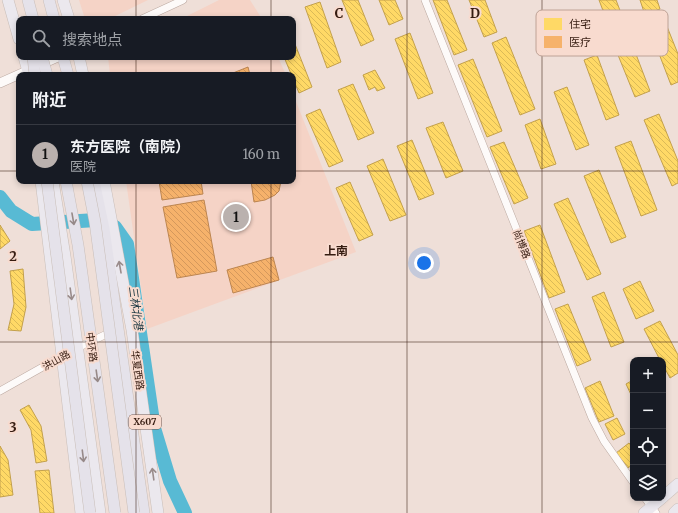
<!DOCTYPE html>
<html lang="zh">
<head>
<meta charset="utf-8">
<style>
  body { margin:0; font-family:Merriweather,"Noto Sans SC",serif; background:#20242c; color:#f1f3f6 }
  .controls { position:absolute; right:12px; bottom:12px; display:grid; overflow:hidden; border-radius:8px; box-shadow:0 2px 6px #0003 }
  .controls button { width:36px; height:36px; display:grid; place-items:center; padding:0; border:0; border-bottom:1px solid #363941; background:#171b24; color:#f1f3f6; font:20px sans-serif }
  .you { position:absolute; left:424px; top:263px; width:14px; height:14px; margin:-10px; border:3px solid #fff; border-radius:50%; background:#1a73e8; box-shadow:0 0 0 6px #1a73e833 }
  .badge { display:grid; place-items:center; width:26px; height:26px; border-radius:50%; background:#bab1ae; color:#111; font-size:13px; font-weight:700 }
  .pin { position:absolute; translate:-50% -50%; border:2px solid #fff; box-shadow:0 1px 4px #0006 }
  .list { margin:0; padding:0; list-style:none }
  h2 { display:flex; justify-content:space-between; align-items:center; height:52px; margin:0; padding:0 16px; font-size:17px }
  h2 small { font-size:13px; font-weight:400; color:#9ea1a6 }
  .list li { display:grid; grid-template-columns:26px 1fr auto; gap:12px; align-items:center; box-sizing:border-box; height:60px; padding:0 16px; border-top:1px solid #363941 }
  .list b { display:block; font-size:15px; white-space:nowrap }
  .list p { margin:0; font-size:13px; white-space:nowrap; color:#9ea1a6 }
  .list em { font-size:13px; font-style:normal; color:#9ea1a6 }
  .icon { flex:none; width:22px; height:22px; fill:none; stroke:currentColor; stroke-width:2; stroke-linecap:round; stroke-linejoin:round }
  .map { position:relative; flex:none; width:678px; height:513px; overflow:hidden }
  .search { position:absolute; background:#171b24; box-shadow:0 2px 6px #0003; left:16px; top:16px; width:280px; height:44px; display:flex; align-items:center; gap:10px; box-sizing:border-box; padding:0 14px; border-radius:8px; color:#9ea1a6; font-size:15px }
  .panel { position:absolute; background:#171b24; box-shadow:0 2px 6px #0003; left:16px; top:72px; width:280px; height:112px; border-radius:8px }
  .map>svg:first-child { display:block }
</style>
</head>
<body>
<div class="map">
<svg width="678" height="513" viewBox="0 0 678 513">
  <defs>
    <pattern id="homes-back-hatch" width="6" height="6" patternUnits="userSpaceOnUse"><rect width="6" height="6" fill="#ffd966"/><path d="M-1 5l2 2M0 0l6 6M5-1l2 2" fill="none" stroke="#dbba57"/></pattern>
    <pattern id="health-back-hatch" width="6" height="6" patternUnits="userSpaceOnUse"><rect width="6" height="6" fill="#f6b26b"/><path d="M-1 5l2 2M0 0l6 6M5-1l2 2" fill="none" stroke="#d4985c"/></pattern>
  </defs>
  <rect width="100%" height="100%" fill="#efdfd8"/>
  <!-- built -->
  <g fill="#f5d3c6">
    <polygon points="79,0 148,0 109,19 85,19"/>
    <polygon points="219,0 250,0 262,19 181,19"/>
    <polygon points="108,57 278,57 286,75 110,75"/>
    <polygon points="293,94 356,252 147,329 126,181 293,181"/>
  </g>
  <!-- homes -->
  <g fill="url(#homes-back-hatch)" stroke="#c3a04c">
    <polygon points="342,0 358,0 374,40 361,46"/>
    <polygon points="379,0 395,0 403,19 389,25"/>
    <polygon points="433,0 447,0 467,50 454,55"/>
    <polygon points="469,0 485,0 497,32 484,37"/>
    <polygon points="599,0 616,0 629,34 614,40"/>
    <polygon points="640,0 657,0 660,9 645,15"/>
    <polygon points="320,2 341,62 327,68 305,7"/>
    <polygon points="664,19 678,54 678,82 671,85 648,25"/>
    <polygon points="410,33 433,93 418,99 395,39"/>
    <polygon points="506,37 535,109 520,115 492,43"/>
    <polygon points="293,39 312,87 299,93 284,57 293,57"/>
    <polygon points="634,49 650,91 635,97 618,55"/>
    <polygon points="597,55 619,115 606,120 584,60"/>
    <polygon points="473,59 502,131 487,137 458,65"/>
    <polygon points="375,70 385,88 377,91 375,87 369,90 363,75"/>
    <polygon points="353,84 374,133 358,140 338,90"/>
    <polygon points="567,87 589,145 576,150 554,92"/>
    <polygon points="320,109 343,161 329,167 306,115"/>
    <polygon points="659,114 678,161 678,183 672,186 644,120"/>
    <polygon points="540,119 556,164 541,169 525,125"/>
    <polygon points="443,122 463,171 446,178 426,128"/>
    <polygon points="412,140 434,194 419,200 397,146"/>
    <polygon points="631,141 657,210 641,216 615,147"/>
    <polygon points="504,142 528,198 514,204 490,147"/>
    <polygon points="383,159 406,215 390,221 367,166"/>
    <polygon points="599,170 626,237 611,243 584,176"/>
    <polygon points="350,182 373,235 359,241 336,188"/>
    <polygon points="568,198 601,274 587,280 554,204"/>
    <polygon points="0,225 10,241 0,249"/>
    <polygon points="540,225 565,292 549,298 524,231"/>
    <polygon points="23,269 26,307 21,331 8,330 14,304 10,271"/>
    <polygon points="640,281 654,311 636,319 623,289"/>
    <polygon points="604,292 624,342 611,347 592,297"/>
    <polygon points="568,304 591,360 577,366 555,309"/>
    <polygon points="660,321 678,355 678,373 670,378 663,365 663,360 660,360 644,329"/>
    <polygon points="633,380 633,399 626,384"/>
    <polygon points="600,381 614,416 599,422 585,388"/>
    <polygon points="29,405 41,426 47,461 36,463 31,430 20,410"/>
    <polygon points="617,418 625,434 613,440 605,424"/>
    <polygon points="629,443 633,448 633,464 628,468 616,453"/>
    <polygon points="0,446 8,460 13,495 0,497"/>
    <polygon points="49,470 54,513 40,513 35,471"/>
  </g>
  <!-- health -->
  <g fill="url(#health-back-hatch)" stroke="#bc8550">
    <polygon points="248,67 250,75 228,75"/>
    <polygon points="159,181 201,181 203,194 162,200"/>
    <polygon points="251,181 281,181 279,191 275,195 265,200 254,202"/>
    <polygon points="204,200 217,271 177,278 163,207"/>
    <polygon points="273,257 279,280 233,293 227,270"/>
  </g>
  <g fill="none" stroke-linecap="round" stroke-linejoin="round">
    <!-- river -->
    <polyline stroke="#58bad4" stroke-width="14" points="0,197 11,211 32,224 96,220 115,227 127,244 154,428 170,481 185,513"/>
    <!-- minor casing -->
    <g stroke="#bba8a0" stroke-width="8">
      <g id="minor">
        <polyline points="425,0 592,418 604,441 633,482"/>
        <polyline points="142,19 183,0"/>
        <polyline points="75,349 113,331"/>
        <polyline points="0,391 64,355"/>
        <polyline points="645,498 656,513"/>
      </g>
    </g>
    <!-- tertiary casing -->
    <g stroke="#bba8a0" stroke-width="10">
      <polyline id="tertiary" points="0,83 58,57"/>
    </g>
    <!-- primary casing -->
    <g stroke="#c9beb8" stroke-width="12">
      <g id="primary">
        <polyline points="8,0 19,39"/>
        <polyline points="63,0 69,19"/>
        <polyline points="24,57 29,75"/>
        <polyline points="79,57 83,75"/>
        <polyline points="41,181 81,513"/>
        <polyline points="53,181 65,256 100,513"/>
        <polyline points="104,181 132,330 158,513"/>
        <polyline points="663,497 678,484"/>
        <polyline points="644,513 662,498"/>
        <polyline points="674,513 678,509"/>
      </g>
    </g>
    <!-- trunk casing -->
    <g stroke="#c9beb8" stroke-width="12">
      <g id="trunk">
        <polyline points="28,0 33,19"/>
        <polyline points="49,0 54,19"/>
        <polyline points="63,57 68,75"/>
        <polyline points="94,181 104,229 144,513"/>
      </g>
    </g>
    <!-- minor -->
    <use href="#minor" stroke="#fdfaf9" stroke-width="7"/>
    <!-- tertiary -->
    <use href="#tertiary" stroke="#fdfaf9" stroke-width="9"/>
    <!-- primary -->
    <use href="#primary" stroke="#ebe8ee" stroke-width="11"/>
    <!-- trunk -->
    <use href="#trunk" stroke="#e5e2ea" stroke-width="11"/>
    <!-- trunk-bridge casing -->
    <g stroke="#c9beb8" stroke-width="12" stroke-linecap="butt">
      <g id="trunk-bridge">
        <polyline points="33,57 35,75"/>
        <polyline points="42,57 47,75"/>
        <polyline points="47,181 90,513"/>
        <polyline points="66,181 78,245 115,513"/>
        <polyline points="87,181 95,222 134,513"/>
      </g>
    </g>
    <!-- trunk-bridge -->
    <use href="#trunk-bridge" stroke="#e5e2ea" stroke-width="11"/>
  </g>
  <!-- one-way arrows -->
  <defs><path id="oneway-shaft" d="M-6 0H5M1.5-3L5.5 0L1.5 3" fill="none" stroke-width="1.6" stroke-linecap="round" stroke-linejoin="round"/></defs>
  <g stroke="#968988">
    <use href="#oneway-shaft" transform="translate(73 219) rotate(80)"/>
    <use href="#oneway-shaft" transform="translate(97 376) rotate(82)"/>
    <use href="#oneway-shaft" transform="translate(83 456) rotate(83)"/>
  </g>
  <g stroke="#9a8c8b">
    <use href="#oneway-shaft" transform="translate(120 267) rotate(-100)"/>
    <use href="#oneway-shaft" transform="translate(71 294) rotate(82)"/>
    <use href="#oneway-shaft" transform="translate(153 474) rotate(-98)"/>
  </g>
  <!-- grid -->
  <path fill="none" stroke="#361c11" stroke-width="1" stroke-opacity="0.55" d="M136,0V19M271,0V19M407,0V513M542,0V513M136,57V75M271,57V75M0,171H19M293,171H678M136,181V513M271,181V513M0,342H678"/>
  <g text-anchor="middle" stroke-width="4" stroke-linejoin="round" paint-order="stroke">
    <!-- shield labels -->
    <rect fill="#f8dbcf" stroke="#70554a" stroke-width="1" x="129" y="415" width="32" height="14" rx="3"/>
    <g font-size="9" font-weight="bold" fill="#361c11">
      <text x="145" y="425">X607</text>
    </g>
    <!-- street labels -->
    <g font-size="10" fill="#361c11" stroke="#f8dbcf">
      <text transform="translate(522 244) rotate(68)" y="4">尚博路</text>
      <text transform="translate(92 347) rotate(82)" y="4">中环路</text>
      <text transform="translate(56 360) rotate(-29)" y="4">洪山路</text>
      <text transform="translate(138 370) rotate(82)" y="4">华夏西路</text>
    </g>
    <!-- water labels -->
    <g font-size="11" font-style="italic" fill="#203b45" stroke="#f8dbcf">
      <text transform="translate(136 308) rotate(82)" y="4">三林北港</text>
    </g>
    <!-- quarter labels -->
    <g font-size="12" font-weight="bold" fill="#361c11" stroke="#f8dbcf">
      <text x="336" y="255">上南</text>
    </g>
  </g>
  <!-- legend -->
  <rect x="536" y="10" width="132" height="46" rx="6" fill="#f8dbcf" stroke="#bea296" stroke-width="1"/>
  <rect x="544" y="18" width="18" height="12" fill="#ffd966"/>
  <rect x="544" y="36" width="18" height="12" fill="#f6b26b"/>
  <g font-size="11" fill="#361c11">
    <text x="569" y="28">住宅</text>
    <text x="569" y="46">医疗</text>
  </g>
  <g font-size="13" text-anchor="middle" font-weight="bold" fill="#361c11" stroke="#f8dbcf" stroke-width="4" stroke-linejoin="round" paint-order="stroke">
    <text x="339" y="18">C</text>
    <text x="475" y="18">D</text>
    <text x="13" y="261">2</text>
    <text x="13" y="432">3</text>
  </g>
</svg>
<div class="controls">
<button>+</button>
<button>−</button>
<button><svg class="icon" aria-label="locate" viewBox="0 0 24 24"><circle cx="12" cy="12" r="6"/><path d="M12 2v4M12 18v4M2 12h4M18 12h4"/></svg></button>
<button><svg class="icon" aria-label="layers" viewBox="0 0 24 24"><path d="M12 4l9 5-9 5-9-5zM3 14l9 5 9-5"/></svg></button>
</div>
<div class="you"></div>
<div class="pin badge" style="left:236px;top:217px">1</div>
<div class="search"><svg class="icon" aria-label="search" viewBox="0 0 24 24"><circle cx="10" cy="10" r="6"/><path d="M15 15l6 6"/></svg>搜索地点</div>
<section class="panel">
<h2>附近<small></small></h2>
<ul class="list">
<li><span class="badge">1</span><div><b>东方医院（南院）</b><p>医院</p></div><em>160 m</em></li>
</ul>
</section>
</div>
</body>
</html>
